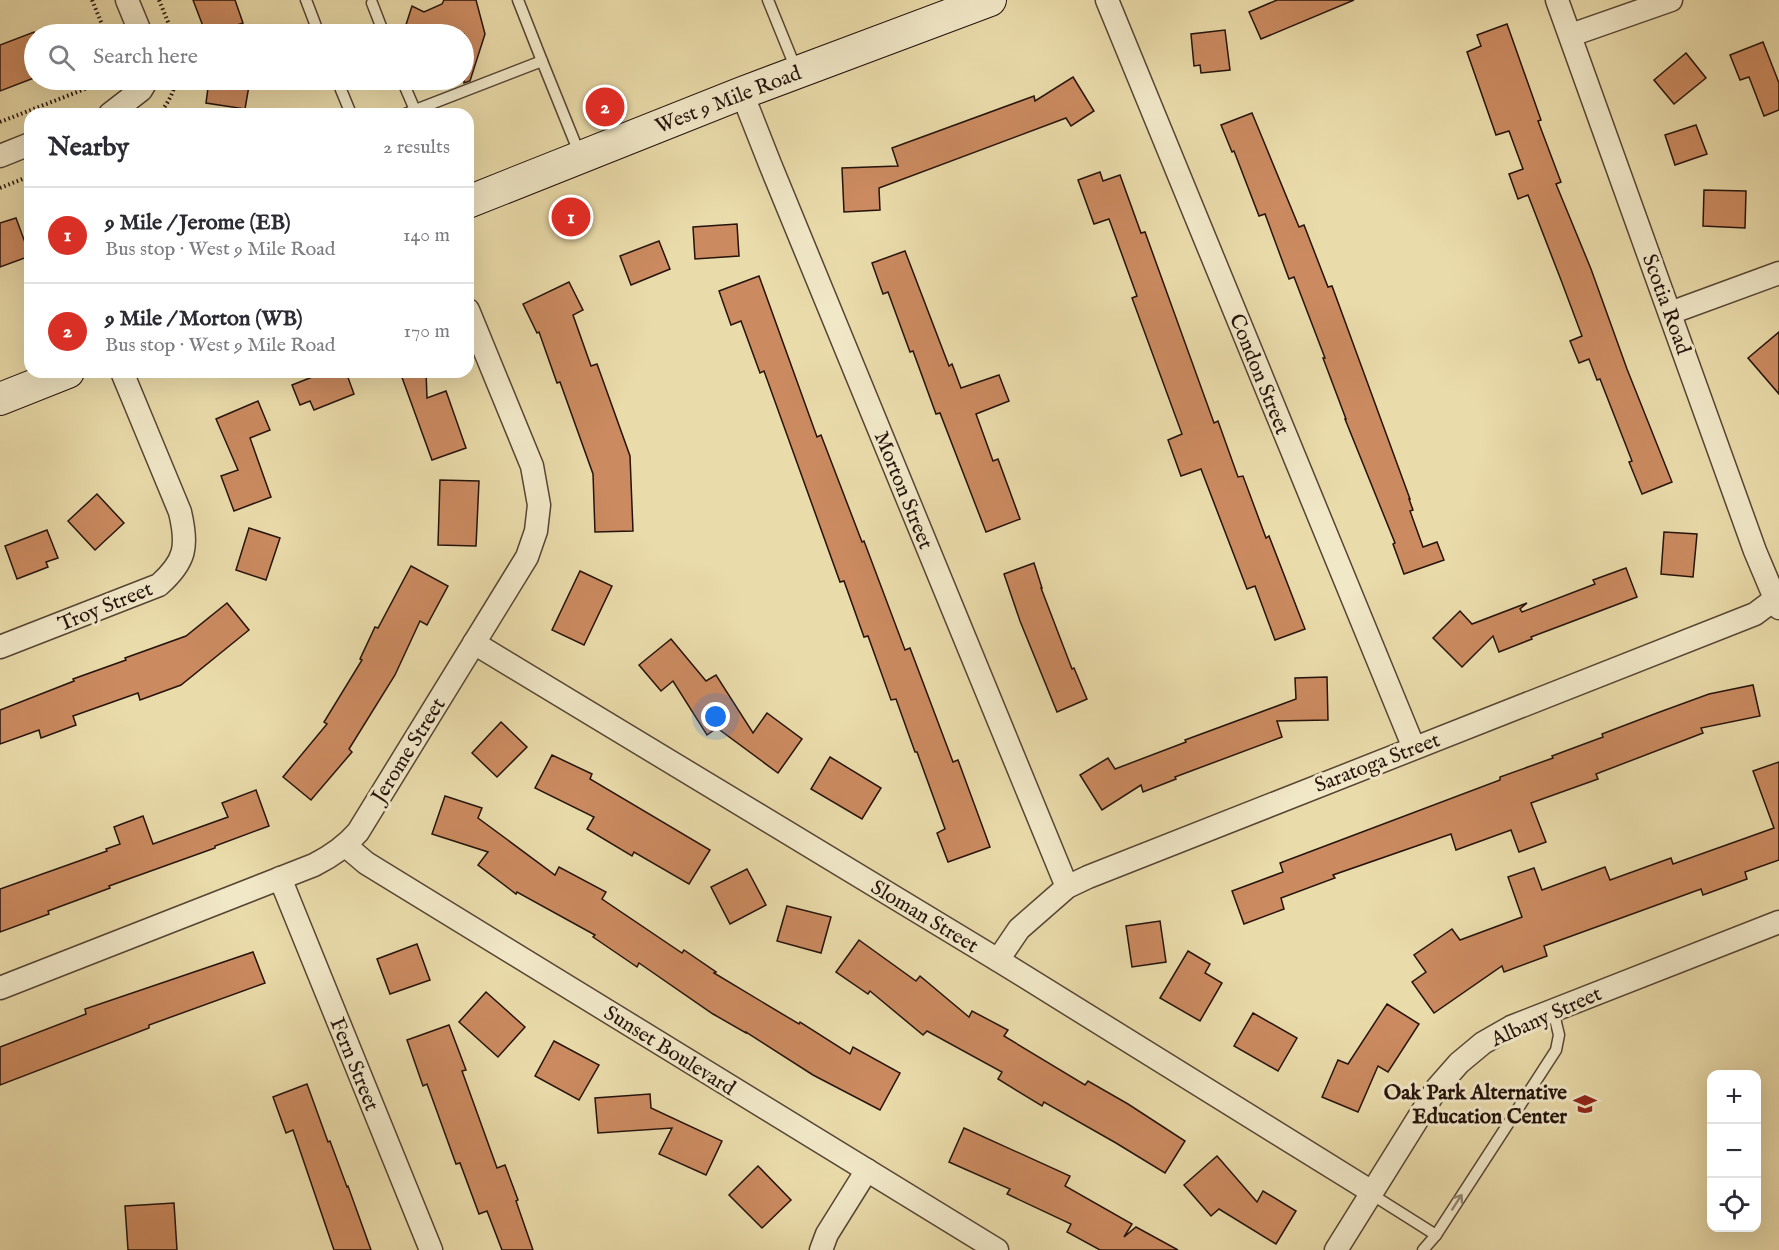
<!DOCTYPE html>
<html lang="en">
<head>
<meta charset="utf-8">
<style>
  body { margin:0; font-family:"IM FELL English",serif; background:#f2f2f3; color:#2b2b33 }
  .controls { position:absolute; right:18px; bottom:18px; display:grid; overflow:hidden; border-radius:12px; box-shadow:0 6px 24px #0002 }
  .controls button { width:54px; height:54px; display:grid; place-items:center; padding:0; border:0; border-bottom:2px solid #e1e1e2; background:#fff; color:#2b2b33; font:30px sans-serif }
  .you { position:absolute; left:716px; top:717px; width:21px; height:21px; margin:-15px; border:4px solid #fff; border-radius:50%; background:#1a73e8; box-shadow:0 0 0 9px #1a73e833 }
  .badge { display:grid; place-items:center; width:39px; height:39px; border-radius:50%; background:#d93025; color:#fff; font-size:20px; font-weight:700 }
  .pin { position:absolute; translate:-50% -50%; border:3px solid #fff; box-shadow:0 2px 6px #0006 }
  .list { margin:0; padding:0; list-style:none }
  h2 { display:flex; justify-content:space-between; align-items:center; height:78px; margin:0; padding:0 24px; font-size:26px }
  h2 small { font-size:20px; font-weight:400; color:#7c7c81 }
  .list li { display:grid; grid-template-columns:39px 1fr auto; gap:18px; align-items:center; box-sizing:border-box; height:96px; padding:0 24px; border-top:2px solid #e1e1e2 }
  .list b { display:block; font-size:22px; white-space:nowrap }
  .list p { margin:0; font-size:20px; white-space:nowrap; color:#7c7c81 }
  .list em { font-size:20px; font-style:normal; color:#7c7c81 }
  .icon { flex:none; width:33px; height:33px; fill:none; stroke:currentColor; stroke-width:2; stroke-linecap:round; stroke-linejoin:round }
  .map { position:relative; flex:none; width:1779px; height:1250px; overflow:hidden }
  .search { position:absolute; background:#fff; box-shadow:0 6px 24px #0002; left:24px; top:24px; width:450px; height:66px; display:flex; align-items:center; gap:15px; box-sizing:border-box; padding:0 21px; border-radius:33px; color:#7c7c81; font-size:22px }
  .panel { position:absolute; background:#fff; box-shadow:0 6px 24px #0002; left:24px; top:108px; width:450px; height:270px; border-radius:18px }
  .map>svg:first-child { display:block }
</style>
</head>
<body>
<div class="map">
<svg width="1779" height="1250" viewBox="0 0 1779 1250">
  <rect width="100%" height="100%" fill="#eadbaa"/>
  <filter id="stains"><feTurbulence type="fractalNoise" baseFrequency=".00333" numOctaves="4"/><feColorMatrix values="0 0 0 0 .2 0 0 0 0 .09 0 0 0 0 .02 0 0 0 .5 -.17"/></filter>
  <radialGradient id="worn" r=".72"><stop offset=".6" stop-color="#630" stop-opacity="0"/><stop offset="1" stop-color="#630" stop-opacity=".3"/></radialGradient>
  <!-- building -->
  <g fill="#cb8a60" stroke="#25130c" stroke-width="1.5">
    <polygon points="193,0 235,0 243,23 211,34 206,34"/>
    <polygon points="444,0 476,0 485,34 470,81 464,83 464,34 403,34 412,6 424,12 442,4"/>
    <polygon points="1277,0 1354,0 1261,39 1249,12"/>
    <polygon points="1507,24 1541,120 1538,121 1561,182 1556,184 1591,269 1627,369 1672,482 1642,494 1629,462 1632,461 1600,379 1597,380 1589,359 1579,363 1570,341 1582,336 1561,280 1528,195 1518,199 1509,174 1523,169 1509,131 1496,135 1467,52 1481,46 1477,35"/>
    <polygon points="1225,30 1230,70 1201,73 1200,65 1194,66 1191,34"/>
    <polygon points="34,32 34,78 0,91 0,45"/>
    <polygon points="1763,42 1779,83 1779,110 1764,116 1749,77 1740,80 1730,55"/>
    <polygon points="1686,53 1706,78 1674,104 1654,80"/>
    <polygon points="1073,77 1094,111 1071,126 1066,118 879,188 880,210 844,212 842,168 898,166 892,148 1034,96 1035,101"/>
    <polygon points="209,80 250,80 245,109 206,103"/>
    <polygon points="1252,113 1299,227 1304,225 1328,287 1332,286 1410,499 1409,499 1413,510 1410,511 1423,547 1437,542 1444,560 1404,574 1393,544 1395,543 1345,419 1346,419 1323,358 1325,358 1294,277 1289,279 1265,214 1259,216 1234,151 1232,152 1221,125"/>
    <polygon points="1696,125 1707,154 1675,165 1665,135"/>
    <polygon points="1100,172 1103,181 1120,175 1141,233 1145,232 1214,423 1218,421 1238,477 1243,476 1266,538 1269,536 1305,629 1275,640 1255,586 1247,589 1201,469 1181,476 1168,440 1182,434 1132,298 1137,296 1109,219 1094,224 1078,180"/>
    <polygon points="1704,190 1746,191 1745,228 1703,226"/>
    <polygon points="16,218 30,256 0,267 0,223"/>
    <polygon points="737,224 739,256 695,259 693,227"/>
    <polygon points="659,241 670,269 631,285 620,256"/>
    <polygon points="905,251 949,366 952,364 961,388 999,375 1009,401 976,414 993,461 998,459 1020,519 986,532 940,413 936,414 913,351 910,352 888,292 883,294 872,263"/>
    <polygon points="759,276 817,437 821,435 862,542 864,541 905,650 910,648 953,762 958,760 990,847 948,862 937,833 945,829 917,752 915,752 896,699 891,700 868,636 864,637 844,581 840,582 764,371 760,373 741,321 731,325 719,291"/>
    <polygon points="569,282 583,310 573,315 591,366 597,364 630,456 633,531 595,532 593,474 560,382 557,383 539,332 537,333 523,304"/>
    <polygon points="1779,332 1779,394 1748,358"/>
    <polygon points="325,372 346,372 354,394 314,410 310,401 300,405 292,385"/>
    <polygon points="400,372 426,372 427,398 446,391 466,448 432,460"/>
    <polygon points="258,401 270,430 250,438 271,497 234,511 221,476 238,470 216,419"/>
    <polygon points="440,480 479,481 476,546 438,545"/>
    <polygon points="97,494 124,523 95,550 68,521"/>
    <polygon points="249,528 280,538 266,580 236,570"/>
    <polygon points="47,530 58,558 46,562 48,567 17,579 5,546"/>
    <polygon points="1664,532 1697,534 1693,577 1661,574"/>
    <polygon points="1034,563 1042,588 1041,588 1072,669 1074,668 1087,699 1057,712 1020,621 1004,574"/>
    <polygon points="411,566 448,586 427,625 420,621 395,675 349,749 352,752 311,800 283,777 327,724 324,722 362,660 360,659 375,627 378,628"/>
    <polygon points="1626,568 1637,597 1531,637 1532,639 1499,652 1493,636 1462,667 1433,638 1460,611 1472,624 1527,603 1520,609 1522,612 1595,584 1593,580"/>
    <polygon points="580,571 612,586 584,645 552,630"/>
    <polygon points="227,603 249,630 181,685 140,700 138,693 73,716 76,725 41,738 39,730 0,744 0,710 74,681 73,679 126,660 125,658 186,636"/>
    <polygon points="671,639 706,681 716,675 753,733 767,713 802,739 778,773 717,728 707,735 673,681 661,691 639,665"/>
    <polygon points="1327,677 1328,720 1277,721 1282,737 1175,777 1176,779 1143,792 1141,785 1102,810 1080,775 1108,758 1115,769 1186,742 1185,740 1296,699 1295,678"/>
    <polygon points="1753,685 1760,716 1701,728 1703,733 1596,774 1598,779 1531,803 1546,842 1519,852 1511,830 1456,850 1451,834 1333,875 1335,878 1281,898 1284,909 1244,924 1232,891 1283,872 1280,863 1500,780 1500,777 1553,758 1552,756 1603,737 1602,734 1657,713 1709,694"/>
    <polygon points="501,722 527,747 497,777 472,753"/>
    <polygon points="552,755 592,774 590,779 710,850 689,884 634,852 632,856 587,829 594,817 535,788"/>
    <polygon points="830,757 881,788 862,819 811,789"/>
    <polygon points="1779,762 1779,860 1745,872 1747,879 1703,895 1701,889 1544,946 1547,956 1504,972 1502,966 1434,1013 1412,982 1426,972 1414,955 1452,929 1460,940 1522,917 1508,877 1534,868 1542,890 1605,867 1610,880 1671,858 1673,864 1774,828 1753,771"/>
    <polygon points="256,790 269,826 215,846 215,848 109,886 110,888 48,911 49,914 0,932 0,889 107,851 106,849 120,844 114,827 143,816 153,844 228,817 222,803"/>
    <polygon points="445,796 482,808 478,818 555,875 559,867 606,892 602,899 682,953 684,950 716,972 714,973 799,1024 800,1022 850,1054 853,1047 900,1073 880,1110 813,1075 746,1032 746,1033 713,1014 639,963 637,967 593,937 595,935 517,892 516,894 478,865 488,852 432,834"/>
    <polygon points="747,869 766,905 730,924 711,887"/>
    <polygon points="787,906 831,917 821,953 777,941"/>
    <polygon points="1160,921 1166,962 1132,967 1126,926"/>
    <polygon points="859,940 916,981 920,976 969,1017 972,1011 1008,1030 1004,1036 1085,1085 1088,1081 1128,1104 1185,1141 1165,1173 1116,1143 1044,1102 1042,1106 998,1079 1002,1072 927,1031 923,1035 870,991 868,994 836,972"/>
    <polygon points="417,944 430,980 390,994 377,959"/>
    <polygon points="1188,951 1210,964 1205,973 1222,983 1200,1021 1160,998"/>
    <polygon points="253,952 265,983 149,1025 149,1028 0,1085 0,1047 86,1014 85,1009"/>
    <polygon points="486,992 525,1027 498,1057 459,1022"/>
    <polygon points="1387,1004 1419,1024 1388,1072 1378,1066 1358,1112 1322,1097 1338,1060 1348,1064"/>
    <polygon points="1253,1013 1297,1038 1278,1071 1234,1046"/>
    <polygon points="449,1025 466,1070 462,1071 497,1168 505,1165 518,1200 516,1201 533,1250 502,1250 487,1211 479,1214 460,1163 456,1164 427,1084 423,1086 407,1040"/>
    <polygon points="554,1041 599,1065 579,1100 535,1076"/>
    <polygon points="307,1084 328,1142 330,1141 347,1187 348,1186 371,1250 334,1250 293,1130 286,1133 273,1097"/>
    <polygon points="650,1094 651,1108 722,1141 706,1175 659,1154 672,1128 598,1133 595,1098"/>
    <polygon points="964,1128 1070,1176 1065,1186 1132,1224 1124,1237 1136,1227 1178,1250 1100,1250 1067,1232 1071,1224 1007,1194 1010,1189 949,1162"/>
    <polygon points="1217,1156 1257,1202 1263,1191 1296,1211 1276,1244 1219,1209 1211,1216 1184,1185"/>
    <polygon points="758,1166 791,1200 762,1228 729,1195"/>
    <polygon points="174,1203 177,1250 128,1250 125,1206"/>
  </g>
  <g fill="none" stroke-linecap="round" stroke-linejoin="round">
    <!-- lane casing -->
    <g stroke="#564534" stroke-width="13">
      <g id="lane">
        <polyline points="306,0 319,34"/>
        <polyline points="518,0 542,61"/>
        <polyline points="768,0 796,69"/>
        <polyline points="372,3 384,34"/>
        <polyline points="337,80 351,114"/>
        <polyline points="402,80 415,110"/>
        <polyline points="405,114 542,61 580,155"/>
        <polyline points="1371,1194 1436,1235"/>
        <polyline points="1423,1250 1436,1235 1556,1050 1559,1035 1553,1010"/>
      </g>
    </g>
    <!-- street casing -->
    <g stroke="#564534" stroke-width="25">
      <g id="street">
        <polyline points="127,0 141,34"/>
        <polyline points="1107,0 1414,748"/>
        <polyline points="1557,0 1755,551 1779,608"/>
        <polyline points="1571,35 1671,0"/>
        <polyline points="742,93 770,164 1067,887"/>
        <polyline points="110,114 141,90 147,80"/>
        <polyline points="0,156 30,144"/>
        <polyline points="1670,313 1779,273"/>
        <polyline points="474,643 998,960 1372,1192"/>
        <path d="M0,647L159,585C186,561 188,546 180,512L122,372"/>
        <polyline points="346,846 366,863 997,1250"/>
        <polyline points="280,878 431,1250"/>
        <polyline points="998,960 1019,929 1067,887 1088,877 1755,614 1779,596"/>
        <path d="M0,988L314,865C332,856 345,847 358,832L527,557L536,531L539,505L532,466L468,310"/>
        <polyline points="821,1250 827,1234 867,1170"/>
        <polyline points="1336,1250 1437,1088 1459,1063 1483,1043 1511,1027 1779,922"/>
      </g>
    </g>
    <!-- secondary casing -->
    <g stroke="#25130c" stroke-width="34">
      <g id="secondary">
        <polyline points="468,202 742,93 990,0"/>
        <polyline points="0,399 68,372"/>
      </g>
    </g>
    <!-- path -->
    <g stroke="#25130c" stroke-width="4" stroke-dasharray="1.5 3" stroke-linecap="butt">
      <polyline points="92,0 106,34"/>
      <polyline points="159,0 173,34"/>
      <path d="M159,114C167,105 174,92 176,80"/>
      <polyline points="0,122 108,80"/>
      <polyline points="0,188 30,176"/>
    </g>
    <!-- lane -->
    <use href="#lane" stroke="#f1e8c8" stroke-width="10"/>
    <!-- street -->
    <use href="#street" stroke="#f1e8c8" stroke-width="22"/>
    <!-- secondary -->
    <use href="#secondary" stroke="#f1e8c8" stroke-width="32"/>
  </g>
  <!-- one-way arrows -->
  <defs><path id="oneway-shaft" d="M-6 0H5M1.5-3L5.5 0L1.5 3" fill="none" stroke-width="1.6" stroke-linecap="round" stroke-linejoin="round" transform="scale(1.5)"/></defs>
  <use stroke="#958873" href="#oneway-shaft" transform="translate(1457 1202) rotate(-57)"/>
  <!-- icons -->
  <defs>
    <g id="school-bare" transform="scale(1.8)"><path d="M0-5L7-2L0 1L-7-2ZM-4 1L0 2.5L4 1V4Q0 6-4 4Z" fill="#8f2418" stroke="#f1e8c8" stroke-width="2.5" paint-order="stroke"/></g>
  </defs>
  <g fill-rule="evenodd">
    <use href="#school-bare" x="1585" y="1104"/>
  </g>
  <g text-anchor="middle" stroke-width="6" stroke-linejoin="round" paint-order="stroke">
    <!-- street labels -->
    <g font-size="21" fill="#25130c" stroke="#f1e8c8">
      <text transform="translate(728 99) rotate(-21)" y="7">West 9 Mile Road</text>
      <text transform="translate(1667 304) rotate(70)" y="7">Scotia Road</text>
      <text transform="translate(1260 374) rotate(68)" y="7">Condon Street</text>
      <text transform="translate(904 490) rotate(68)" y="7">Morton Street</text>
      <text transform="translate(105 606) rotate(-22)" y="7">Troy Street</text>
      <text transform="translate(408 750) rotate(-58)" y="7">Jerome Street</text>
      <text transform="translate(1377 762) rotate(-21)" y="7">Saratoga Street</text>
      <text transform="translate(925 916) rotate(31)" y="7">Sloman Street</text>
      <text transform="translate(1546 1016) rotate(-24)" y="7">Albany Street</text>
      <text transform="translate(670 1050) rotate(32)" y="7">Sunset Boulevard</text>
      <text transform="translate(355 1064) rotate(68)" y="7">Fern Street</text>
    </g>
    <!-- poi labels -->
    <g font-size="21" font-weight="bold" fill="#25130c" stroke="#f1e8c8" text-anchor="end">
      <text x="1567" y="1099">Oak Park Alternative<tspan x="1567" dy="24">Education Center</tspan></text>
    </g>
  </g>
  <rect width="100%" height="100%" filter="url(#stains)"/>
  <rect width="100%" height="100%" fill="url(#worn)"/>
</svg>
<div class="controls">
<button>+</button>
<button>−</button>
<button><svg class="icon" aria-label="locate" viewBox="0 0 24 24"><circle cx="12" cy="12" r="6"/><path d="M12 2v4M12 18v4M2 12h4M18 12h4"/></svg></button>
</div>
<div class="you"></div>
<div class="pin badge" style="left:571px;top:217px">1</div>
<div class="pin badge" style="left:605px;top:107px">2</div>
<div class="search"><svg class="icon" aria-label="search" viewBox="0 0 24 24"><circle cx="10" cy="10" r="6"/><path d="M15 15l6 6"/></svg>Search here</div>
<section class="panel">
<h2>Nearby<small>2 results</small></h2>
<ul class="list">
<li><span class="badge">1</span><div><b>9 Mile / Jerome (EB)</b><p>Bus stop · West 9 Mile Road</p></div><em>140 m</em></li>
<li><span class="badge">2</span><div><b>9 Mile / Morton (WB)</b><p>Bus stop · West 9 Mile Road</p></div><em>170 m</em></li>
</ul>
</section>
</div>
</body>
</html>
